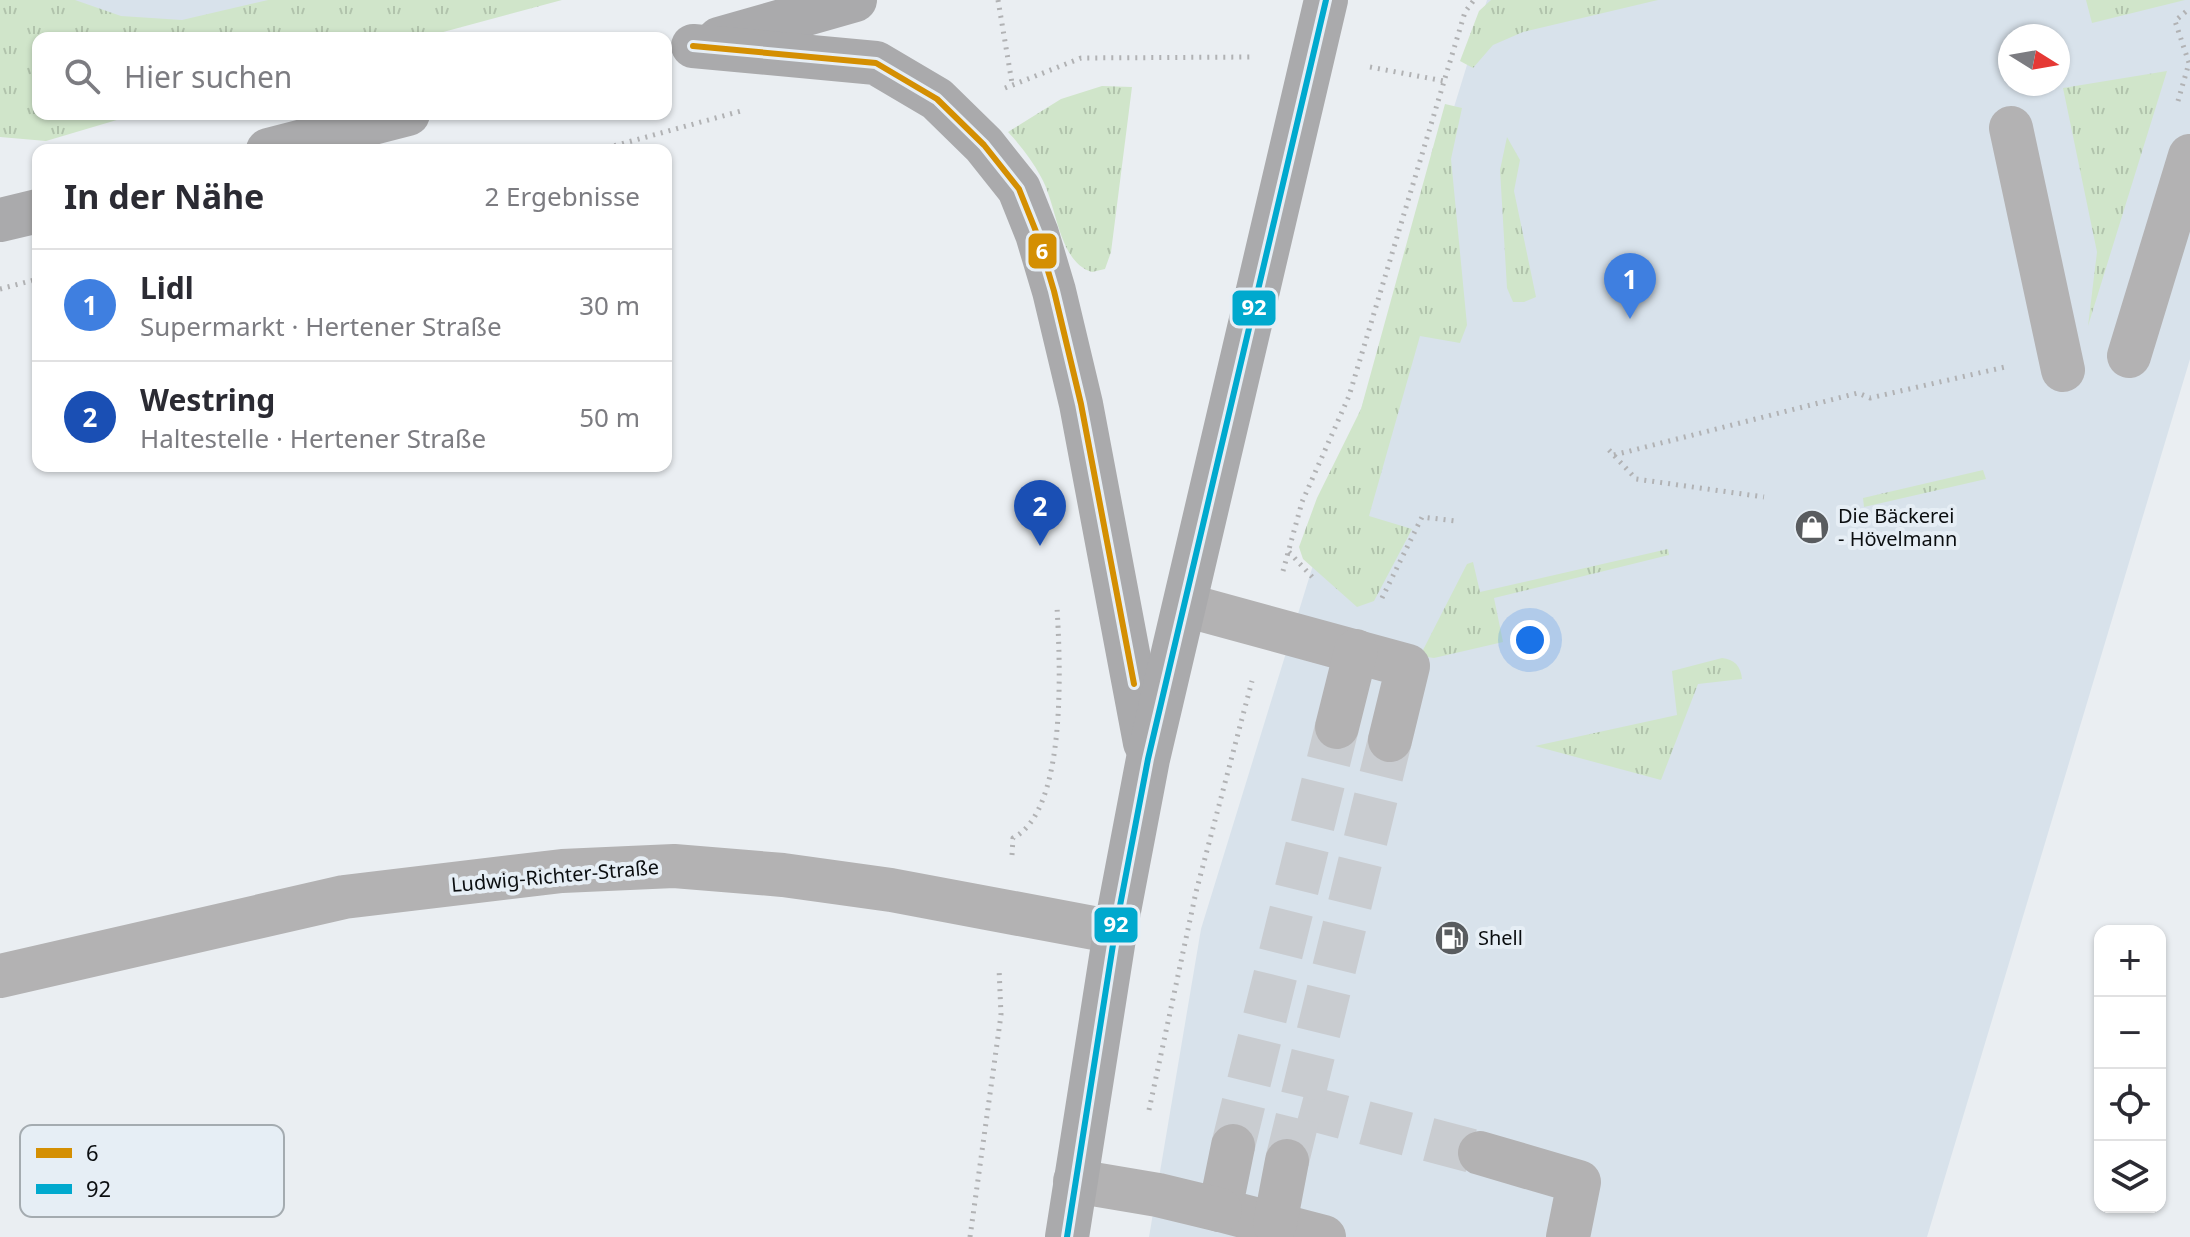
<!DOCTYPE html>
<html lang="de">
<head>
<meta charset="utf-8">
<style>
  body { margin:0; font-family:"Noto Sans",sans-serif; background:#f2f2f3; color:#2b2b33 }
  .controls { position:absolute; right:24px; bottom:24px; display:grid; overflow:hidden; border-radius:16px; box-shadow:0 2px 6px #0004 }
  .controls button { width:72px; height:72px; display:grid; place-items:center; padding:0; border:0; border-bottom:2px solid #e1e1e2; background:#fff; color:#2b2b33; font:40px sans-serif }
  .compass { position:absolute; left:1998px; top:24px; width:72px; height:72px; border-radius:50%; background:#fff; box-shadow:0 2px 6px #0004; rotate:101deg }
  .you { position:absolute; left:1530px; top:640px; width:28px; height:28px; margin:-20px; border:6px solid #fff; border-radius:50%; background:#1a73e8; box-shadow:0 0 0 12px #1a73e833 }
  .badge { display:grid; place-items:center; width:52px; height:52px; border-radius:50%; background:#595c5f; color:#fff; font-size:26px; font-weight:700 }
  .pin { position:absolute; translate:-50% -66px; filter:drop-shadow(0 2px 4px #0008) }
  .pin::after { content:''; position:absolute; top:42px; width:28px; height:24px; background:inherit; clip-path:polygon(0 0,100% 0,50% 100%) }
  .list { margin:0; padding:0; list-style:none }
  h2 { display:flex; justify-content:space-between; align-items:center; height:104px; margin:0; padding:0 32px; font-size:34px }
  h2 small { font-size:26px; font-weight:400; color:#7c7c81 }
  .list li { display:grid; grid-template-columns:52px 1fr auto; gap:24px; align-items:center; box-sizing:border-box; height:112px; padding:0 32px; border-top:2px solid #e1e1e2 }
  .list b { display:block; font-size:30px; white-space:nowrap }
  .list p { margin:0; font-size:26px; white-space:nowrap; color:#7c7c81 }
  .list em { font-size:26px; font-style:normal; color:#7c7c81 }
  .icon { flex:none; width:44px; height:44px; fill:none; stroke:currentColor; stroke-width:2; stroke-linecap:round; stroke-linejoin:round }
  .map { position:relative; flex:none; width:2190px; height:1237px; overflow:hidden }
  .search { position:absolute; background:#fff; box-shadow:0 2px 6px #0004; left:32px; top:32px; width:640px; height:88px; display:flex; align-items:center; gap:20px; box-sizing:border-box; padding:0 28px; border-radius:16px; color:#7c7c81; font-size:30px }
  .panel { position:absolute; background:#fff; box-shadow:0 2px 6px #0004; left:32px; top:144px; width:640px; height:328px; border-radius:16px }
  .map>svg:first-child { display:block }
</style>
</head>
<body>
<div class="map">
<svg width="2190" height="1237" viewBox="0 0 2190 1237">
  <defs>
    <pattern id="grass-tufts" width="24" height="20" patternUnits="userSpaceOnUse" patternTransform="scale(2)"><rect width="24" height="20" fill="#d0e5ca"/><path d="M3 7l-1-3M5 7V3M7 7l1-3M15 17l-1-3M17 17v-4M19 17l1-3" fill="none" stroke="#b1c3ac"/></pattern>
  </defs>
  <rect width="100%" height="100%" fill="#eaeef2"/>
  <!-- built -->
  <g fill="#d8e2eb" fill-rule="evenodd">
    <polygon points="0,0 319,0 193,38 38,38"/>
    <path d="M1487,0H2190V359L1927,1237H1149L1201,929ZM2010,36H2058V84H2010Z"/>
  </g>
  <!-- grass -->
  <g fill="url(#grass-tufts)">
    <polygon points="0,0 75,0 121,16 182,20 268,0 562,0 421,38 38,38 38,114 137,114 46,141 0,137"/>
    <polygon points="1491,0 1658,0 1523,32 1493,45 1473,68 1460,61 1479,11"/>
    <polygon points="2086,0 2185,0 2092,23"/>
    <polygon points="2167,71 2088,326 2097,252 2063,88"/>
    <path d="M1102,86L1132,87L1111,252L1105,269L1092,272C1058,262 1057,204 1041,177C1032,160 1021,146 1008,132L1061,99Z"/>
    <polygon points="1445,104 1462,108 1451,159 1467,325 1460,343 1420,336 1369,516 1412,529 1374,601 1357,607 1303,559 1299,547 1317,498 1361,409"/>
    <polygon points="1507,137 1520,160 1514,191 1536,297 1524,302 1513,302 1507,288 1500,170"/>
    <polygon points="1983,470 1986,479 1864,507 1863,498"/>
    <polygon points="1668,549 1669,555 1494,598 1503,642 1434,658 1427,657 1423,650 1467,564 1473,562 1480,592"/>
    <path d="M1722,658C1734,659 1741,666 1742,679L1698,684L1661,780L1535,746L1677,715L1672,671Z"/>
  </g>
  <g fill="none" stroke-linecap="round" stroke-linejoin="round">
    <!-- minor-tunnel -->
    <g stroke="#c9ccd0" stroke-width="44" stroke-dasharray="44 22" stroke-linecap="butt">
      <polyline points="1301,1106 1480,1153"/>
      <polyline points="1233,1146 1337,727"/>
      <polyline points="1287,1161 1390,740"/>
    </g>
    <!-- path -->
    <g stroke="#b1b2b4" stroke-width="5" stroke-dasharray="2 6" stroke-linecap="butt">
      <polyline points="998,0 1012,83"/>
      <polyline points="1370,67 1444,81"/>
      <polyline points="1005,88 1081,58 1253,57"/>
      <polyline points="2178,101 2189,63 2175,21 2190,8"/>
      <polyline points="599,150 741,111"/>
      <polyline points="0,289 38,279"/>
      <polyline points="1609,450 1636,479 1764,497"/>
      <polyline points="1614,455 1858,393 1870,398 2005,367"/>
      <polyline points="1289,552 1315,580"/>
      <polyline points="1283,571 1302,502 1349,396 1465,12 1474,0"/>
      <polyline points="1382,598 1422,517 1456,521"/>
      <path d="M1012,855L1013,838C1068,810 1060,661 1057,607"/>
      <polyline points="1149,1110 1196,892 1252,681"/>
      <polyline points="970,1237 1001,1015 999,968"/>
    </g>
    <!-- minor -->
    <g stroke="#b3b2b3" stroke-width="44">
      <polyline points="2011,128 2063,370"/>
      <polyline points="2129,356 2190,156"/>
      <polyline points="1185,605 1408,666 1390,740"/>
      <polyline points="1337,727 1356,651"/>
      <polyline points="0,976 344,897 562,871 674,866 783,875 891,890 1115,932"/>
      <polyline points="1233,1146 1220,1210 1324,1237"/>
      <polyline points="1480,1153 1579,1182 1568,1237"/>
      <polyline points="1075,1181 1158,1195 1220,1210"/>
      <polyline points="1275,1224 1287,1161"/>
    </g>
    <!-- major -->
    <g stroke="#aaaaac" stroke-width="44">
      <polyline points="719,39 855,0"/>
      <polyline points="693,46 876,63 937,99 984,145 1019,189 1037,234 1054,291 1081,404 1145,743"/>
      <polyline points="268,150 408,114"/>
      <polyline points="0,220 38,211"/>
      <polyline points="1067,1237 1115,932 1148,759 1326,0"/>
    </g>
    <!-- bus-1 casing -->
    <g stroke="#e6eef5" stroke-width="12">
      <polyline id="bus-1" points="693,46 876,63 937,99 984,145 1019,189 1037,234 1054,291 1081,404 1134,684"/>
    </g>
    <!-- bus-2 casing -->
    <g stroke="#e6eef5" stroke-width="12">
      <polyline id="bus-2" points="1067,1237 1115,932 1148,759 1326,0"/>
    </g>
    <!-- bus-1 -->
    <use href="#bus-1" stroke="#d48f02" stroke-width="6"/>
    <!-- bus-2 -->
    <use href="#bus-2" stroke="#00a9ce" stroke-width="6"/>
  </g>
  <!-- icons -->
  <defs>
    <g id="shop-disc" transform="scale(1.8)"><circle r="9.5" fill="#595c5f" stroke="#e6eef5"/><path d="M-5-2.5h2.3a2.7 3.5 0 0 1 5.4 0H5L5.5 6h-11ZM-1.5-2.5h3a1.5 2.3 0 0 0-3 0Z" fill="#fff"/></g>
    <g id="fuel-disc" transform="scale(1.8)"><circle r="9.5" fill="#595c5f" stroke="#e6eef5"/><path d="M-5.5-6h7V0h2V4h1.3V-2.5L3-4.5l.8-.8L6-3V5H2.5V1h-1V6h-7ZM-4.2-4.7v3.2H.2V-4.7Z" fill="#fff"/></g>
  </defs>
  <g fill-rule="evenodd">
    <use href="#shop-disc" x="1812" y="527"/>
    <use href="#fuel-disc" x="1452" y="938"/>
  </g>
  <g text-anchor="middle" stroke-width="8" stroke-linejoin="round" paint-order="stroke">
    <!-- poi labels -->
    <g font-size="20" fill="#0b0e10" stroke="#e6eef5" text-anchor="start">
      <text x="1838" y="523">Die Bäckerei<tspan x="1838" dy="23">- Hövelmann</tspan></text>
      <text x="1478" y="945">Shell</text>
    </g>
    <!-- street labels -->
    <g font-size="20" fill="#0b0e10" stroke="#e6eef5">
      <text transform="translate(555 876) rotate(-5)" y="7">Ludwig-Richter-Straße</text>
    </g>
  </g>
  <!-- legend -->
  <rect x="20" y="1125" width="264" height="92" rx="12" fill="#e6eef5" stroke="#a4abb0" stroke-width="2"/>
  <rect x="36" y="1148" width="36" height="10" fill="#d48f02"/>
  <rect x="36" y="1184" width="36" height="10" fill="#00a9ce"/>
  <g font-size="22" fill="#0b0e10">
    <text x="86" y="1161">6</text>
    <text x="86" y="1197">92</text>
  </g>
  <g stroke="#e6eef5" stroke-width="3">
    <rect x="1027" y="232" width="31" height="38" rx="8" fill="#d48f02"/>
    <rect x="1231" y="289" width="46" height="38" rx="8" fill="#00a9ce"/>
    <rect x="1093" y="906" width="46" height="38" rx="8" fill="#00a9ce"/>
  </g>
  <g font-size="22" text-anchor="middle" font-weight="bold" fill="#fff">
    <text x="1042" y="259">6</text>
    <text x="1254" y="315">92</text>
    <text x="1116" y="932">92</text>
  </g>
</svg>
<div class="controls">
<button>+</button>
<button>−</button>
<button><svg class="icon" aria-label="locate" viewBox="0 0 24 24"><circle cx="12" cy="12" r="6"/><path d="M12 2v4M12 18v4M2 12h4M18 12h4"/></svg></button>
<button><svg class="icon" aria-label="layers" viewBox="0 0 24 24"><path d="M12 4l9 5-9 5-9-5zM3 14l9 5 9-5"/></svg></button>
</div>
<svg class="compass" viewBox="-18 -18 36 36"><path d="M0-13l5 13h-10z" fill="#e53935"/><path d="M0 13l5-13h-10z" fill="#7c7c81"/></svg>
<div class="you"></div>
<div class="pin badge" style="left:1630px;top:319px;background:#3f7fe0">1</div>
<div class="pin badge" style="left:1040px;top:546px;background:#1a4fb4">2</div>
<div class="search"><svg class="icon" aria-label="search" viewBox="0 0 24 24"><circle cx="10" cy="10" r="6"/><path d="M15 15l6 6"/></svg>Hier suchen</div>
<section class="panel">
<h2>In der Nähe<small>2 Ergebnisse</small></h2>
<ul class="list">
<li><span class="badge" style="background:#3f7fe0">1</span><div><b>Lidl</b><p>Supermarkt · Hertener Straße</p></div><em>30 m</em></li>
<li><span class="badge" style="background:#1a4fb4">2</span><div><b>Westring</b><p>Haltestelle · Hertener Straße</p></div><em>50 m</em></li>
</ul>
</section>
</div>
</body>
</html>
